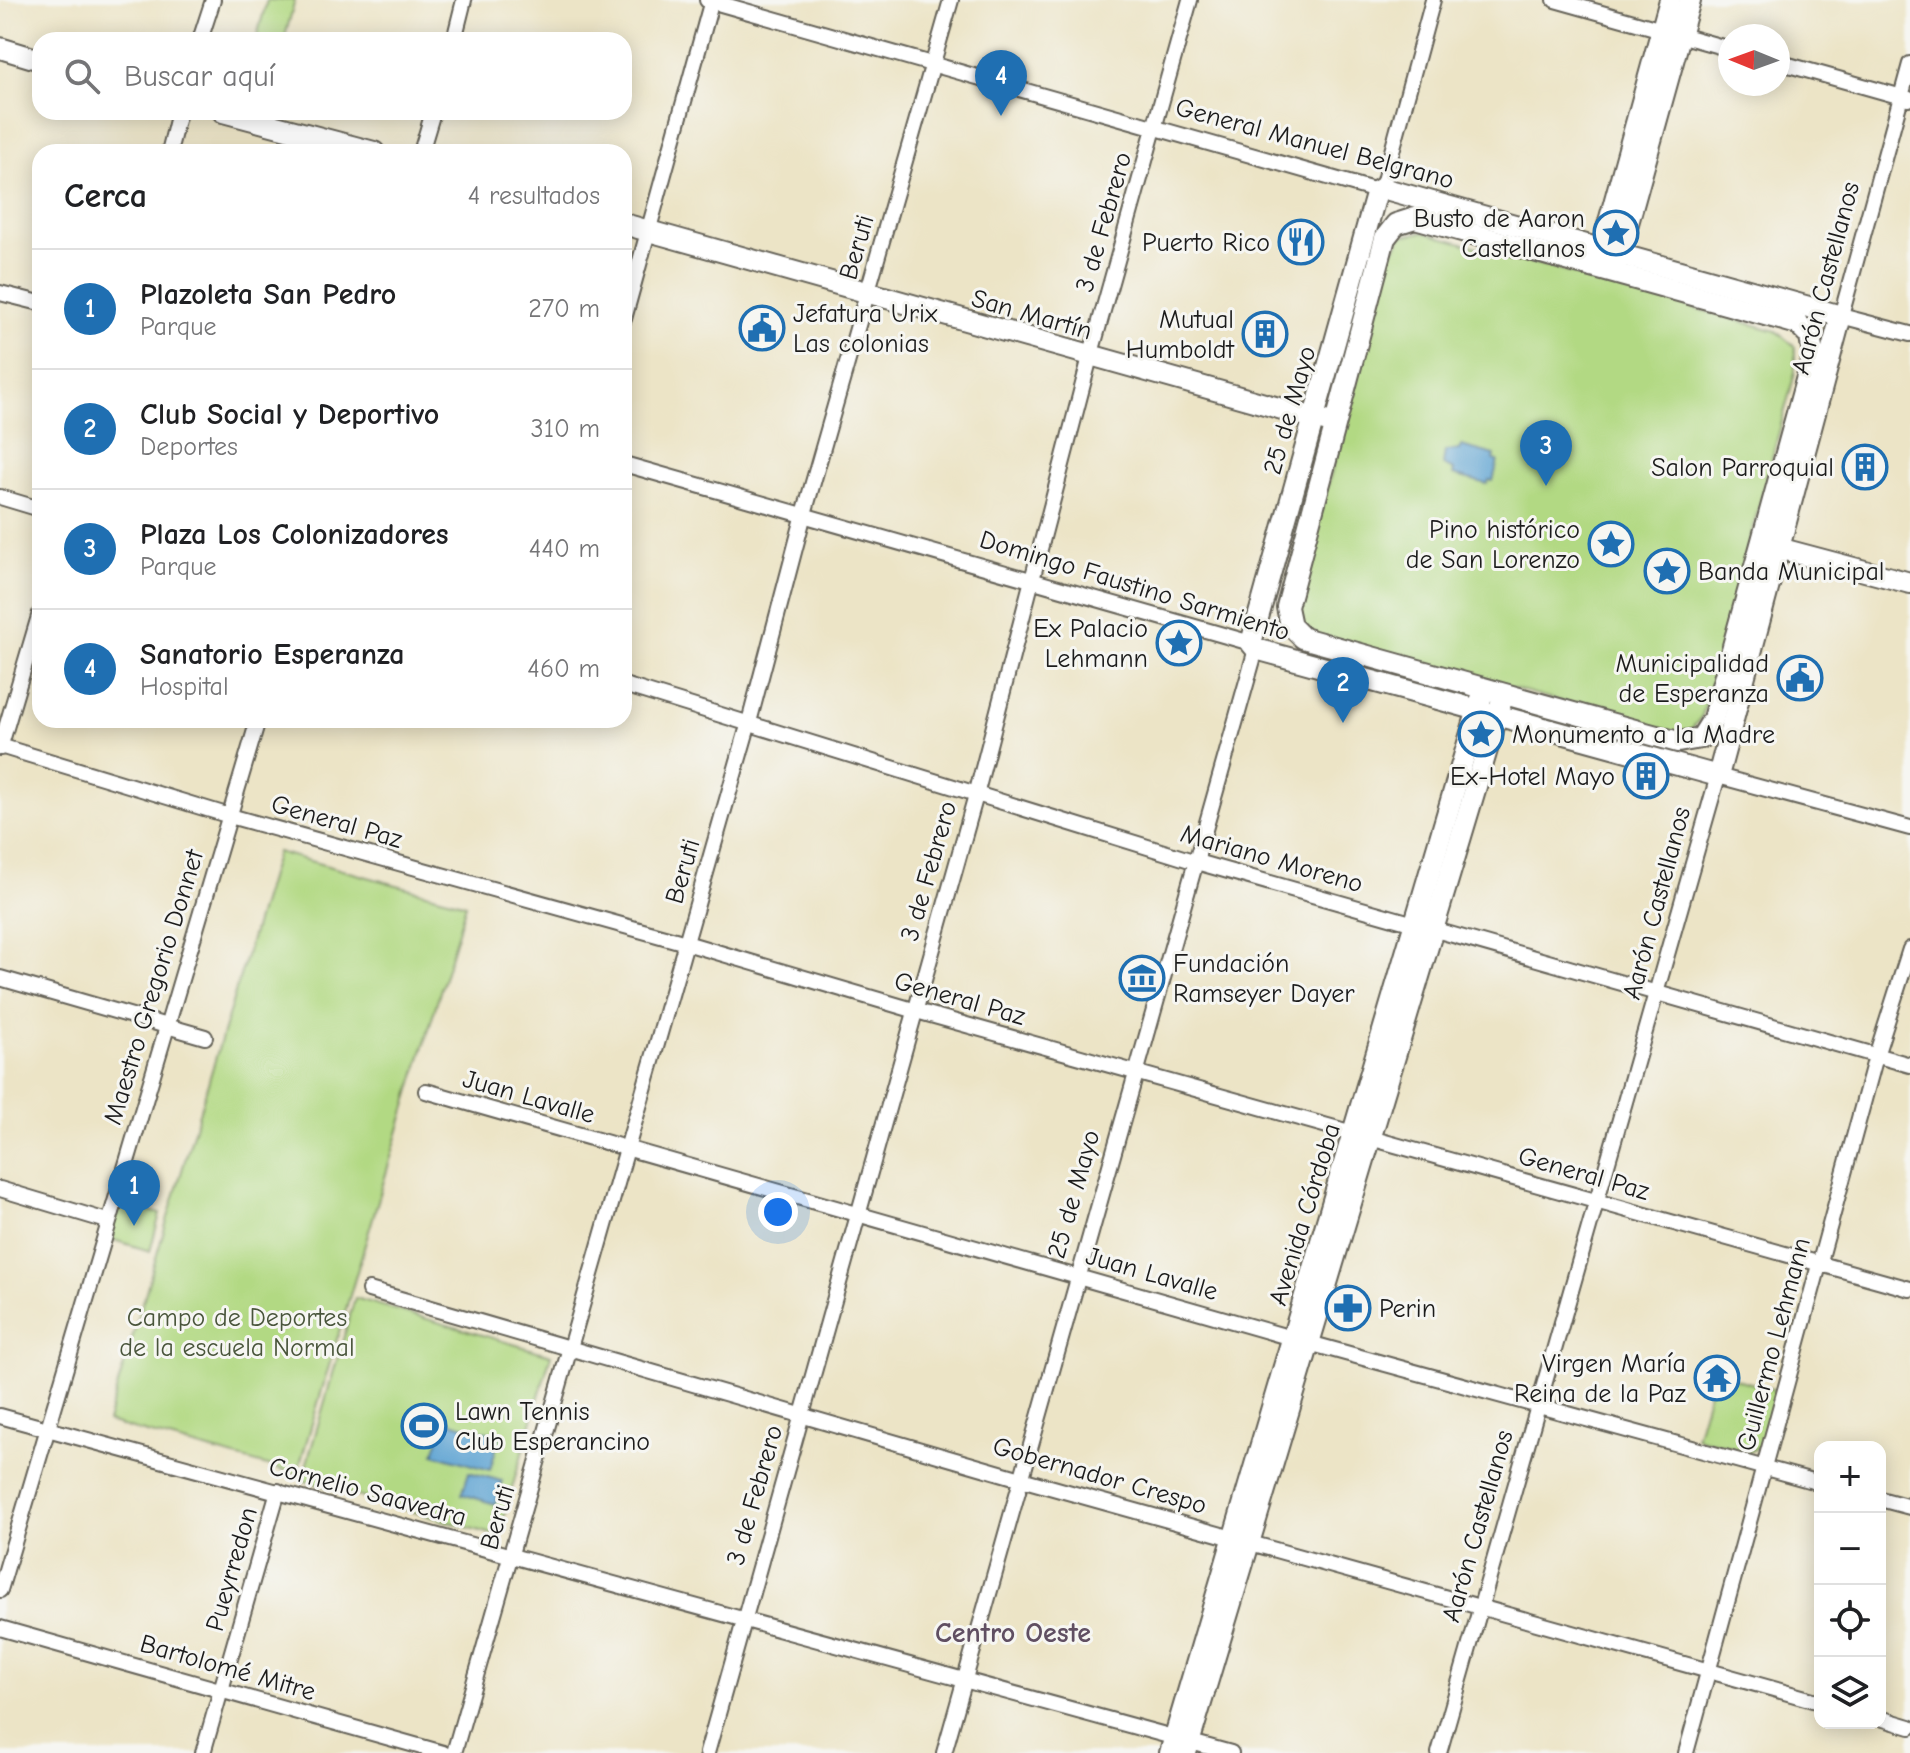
<!DOCTYPE html>
<html lang="es">
<head>
<meta charset="utf-8">
<style>
  body { margin:0; font-family:"Comic Neue",sans-serif; background:#f6f6f6; color:#202124 }
  .controls { position:absolute; right:24px; bottom:24px; display:grid; overflow:hidden; border-radius:16px; box-shadow:0 4px 20px #0003 }
  .controls button { width:72px; height:72px; display:grid; place-items:center; padding:0; border:0; border-bottom:2px solid #e0e0e0; background:#fff; color:#202124; font:40px sans-serif }
  .compass { position:absolute; left:1718px; top:24px; width:72px; height:72px; border-radius:50%; background:#fff; box-shadow:0 4px 20px #0003; rotate:271deg }
  .you { position:absolute; left:778px; top:1212px; width:28px; height:28px; margin:-20px; border:6px solid #fff; border-radius:50%; background:#1a73e8; box-shadow:0 0 0 12px #1a73e833 }
  .badge { display:grid; place-items:center; width:52px; height:52px; border-radius:50%; background:#1f6fb2; color:#fff; font-size:26px; font-weight:700 }
  .pin { position:absolute; translate:-50% -66px; filter:drop-shadow(0 2px 4px #0008) }
  .pin::after { content:''; position:absolute; top:42px; width:28px; height:24px; background:inherit; clip-path:polygon(0 0,100% 0,50% 100%) }
  .list { margin:0; padding:0; list-style:none }
  h2 { display:flex; justify-content:space-between; align-items:center; height:104px; margin:0; padding:0 32px; font-size:34px }
  h2 small { font-size:26px; font-weight:400; color:#757577 }
  .list li { display:grid; grid-template-columns:52px 1fr auto; gap:24px; align-items:center; box-sizing:border-box; height:120px; padding:0 32px; border-top:2px solid #e0e0e0 }
  .list b { display:block; font-size:30px; white-space:nowrap }
  .list p { margin:0; font-size:26px; white-space:nowrap; color:#757577 }
  .list em { font-size:26px; font-style:normal; color:#757577 }
  .icon { flex:none; width:44px; height:44px; fill:none; stroke:currentColor; stroke-width:2; stroke-linecap:round; stroke-linejoin:round }
  .map { position:relative; flex:none; width:1910px; height:1753px; overflow:hidden }
  .search { position:absolute; background:#fff; box-shadow:0 4px 20px #0003; left:32px; top:32px; width:600px; height:88px; display:flex; align-items:center; gap:20px; box-sizing:border-box; padding:0 28px; border-radius:24px; color:#757577; font-size:30px }
  .panel { position:absolute; background:#fff; box-shadow:0 4px 20px #0003; left:32px; top:144px; width:600px; height:584px; border-radius:24px }
  .map>svg:first-child { display:block }
</style>
</head>
<body>
<div class="map">
<svg width="1910" height="1753" viewBox="0 0 1910 1753">
  <rect width="100%" height="100%" fill="#f6f6f2"/>
  <filter id="ink" filterUnits="userSpaceOnUse"><feTurbulence type="fractalNoise" baseFrequency=".0125" numOctaves="2"/><feDisplacementMap in="SourceGraphic" scale="16" xChannelSelector="R" yChannelSelector="G"/><feConvolveMatrix kernelMatrix="1 2 1 2 8 2 1 2 1" color-interpolation-filters="sRGB"/></filter>
  <filter id="wash" filterUnits="userSpaceOnUse"><feTurbulence type="fractalNoise" baseFrequency=".006" numOctaves="4" result="noise"/><feDisplacementMap in="SourceGraphic" scale="32" xChannelSelector="R" yChannelSelector="G"/><feGaussianBlur stdDeviation="1.8" result="paint"/><feColorMatrix in="noise" values="0 0 0 0 0 0 0 0 0 0 0 0 0 0 0 0 0 1.4 0 .05"/><feComposite in="paint" operator="in"/></filter>
  <g filter="url(#wash)">
    <rect width="100%" height="100%" fill="#ece4c6"/>
    <!-- green -->
    <g fill="#b2d983" stroke="#677a50" stroke-width="2">
      <polygon points="267,0 295,0 284,40 256,40"/>
      <polygon points="1423,232 1776,331 1795,347 1795,373 1702,716 1689,732 1679,733 1309,633 1301,624 1297,599 1390,256 1402,236"/>
      <polygon points="277,852 466,904 297,1474 107,1422"/>
      <polygon points="118,1201 160,1214 150,1251 107,1238"/>
      <polygon points="355,1298 551,1355 498,1536 302,1480"/>
      <polygon points="1722,1375 1779,1391 1763,1445 1749,1452 1696,1437 1713,1378"/>
    </g>
    <!-- water -->
    <g fill="#5ca2d2" stroke="#3c5f77" stroke-width="2">
      <polygon points="1461,446 1495,455 1494,460 1498,461 1493,481 1489,480 1487,484 1453,475 1454,470 1443,465 1445,451 1459,450"/>
      <polygon points="444,1420 500,1436 490,1470 434,1454"/>
      <polygon points="469,1472 502,1481 495,1504 462,1494"/>
    </g>
  </g>
  <g filter="url(#ink)">
    <g fill="none" stroke-linecap="round" stroke-linejoin="round">
      <!-- minor casing -->
      <g stroke="#656258" stroke-width="18">
        <g id="minor">
          <polyline points="707,0 1377,191"/>
          <polyline points="1555,0 1730,49"/>
          <polyline points="200,40 213,0"/>
          <polyline points="454,40 464,0"/>
          <polyline points="1778,62 1909,99"/>
          <polyline points="1910,64 1841,316 1910,334"/>
          <polyline points="169,152 179,112"/>
          <polyline points="421,152 433,112"/>
          <polyline points="1382,188 1433,0"/>
          <polyline points="0,293 40,303"/>
          <polyline points="624,319 712,0"/>
          <polyline points="624,464 1251,643"/>
          <polyline points="0,497 40,509"/>
          <polyline points="624,685 1193,861 1910,1065"/>
          <polyline points="0,746 230,816 686,943 913,1010 1910,1289"/>
          <polyline points="0,748 40,613"/>
          <polyline points="0,978 205,1037"/>
          <polyline points="426,1091 1309,1343 1820,1483"/>
          <polyline points="0,1189 107,1221"/>
          <polyline points="369,1290 1021,1479 1820,1702"/>
          <polyline points="0,1416 1231,1753"/>
          <polyline points="1880,1499 1910,1507"/>
          <polyline points="0,1590 258,720"/>
          <polyline points="0,1628 443,1753"/>
          <polyline points="1880,1718 1910,1727"/>
          <polyline points="203,1753 278,1491"/>
          <polyline points="454,1753 748,726 804,514 951,0"/>
          <polyline points="707,1753 976,795 1090,357 1190,0"/>
          <polyline points="944,1753 1256,649"/>
          <polyline points="1439,1753 1718,776 1910,828"/>
          <polyline points="1686,1753 1876,1056 1910,949"/>
        </g>
      </g>
      <!-- secondary casing -->
      <g stroke="#656258" stroke-width="24">
        <g id="secondary">
          <polyline points="0,48 40,60"/>
          <polyline points="223,112 374,152"/>
          <polygon points="1382,188 1841,316 1718,776 1256,649 1251,643 1377,191"/>
          <polygon points="1415,218 1798,324 1810,336 1813,355 1713,719 1701,738 1678,742 1303,638 1291,626 1287,607 1385,238 1396,224"/>
          <polyline points="624,224 1325,421"/>
          <polyline points="1599,258 1670,0"/>
          <polyline points="1617,263 1690,0"/>
          <polyline points="1767,545 1910,583"/>
          <polyline points="1170,1753 1481,699"/>
          <polyline points="1186,1753 1501,703"/>
        </g>
      </g>
      <!-- minor -->
      <use href="#minor" stroke="#fff" stroke-width="14"/>
      <!-- secondary -->
      <use href="#secondary" stroke="#fff" stroke-width="20"/>
    </g>
  </g>
  <!-- icons -->
  <defs>
    <g id="sight-ring" transform="scale(2.3)"><circle r="9.5" fill="#f6f6f2" stroke="#1f6fb2" stroke-width="1.5"/><path d="M0-6L1.8-2.2L6-1.7L2.9 1.2L3.7 5.4L0 3.3L-3.7 5.4L-2.9 1.2L-6-1.7L-1.8-2.2Z" fill="#1f6fb2"/></g>
    <g id="restaurant-ring" transform="scale(2.3)"><circle r="9.5" fill="#f6f6f2" stroke="#1f6fb2" stroke-width="1.5"/><path d="M-5-6h1v4h1v-4h1v4h1v-4h1v5L-1.5 .5V6h-2V.5L-5-1ZM5-6V6H3V1.5H1.5Q1.5-4 5-6Z" fill="#1f6fb2"/></g>
    <g id="civic-ring" transform="scale(2.3)"><circle r="9.5" fill="#f6f6f2" stroke="#1f6fb2" stroke-width="1.5"/><path d="M-.6-6.5H3V-4.5H.6V-3L4-1V1h2V6H-6V1h2V-1L-.6-3ZM-1.2 2.5V6h2.4V2.5Z" fill="#1f6fb2"/></g>
    <g id="building-ring" transform="scale(2.3)"><circle r="9.5" fill="#f6f6f2" stroke="#1f6fb2" stroke-width="1.5"/><path d="M-4-6H4V6H1V3H-1V6H-4ZM-2.5-4.3h1.7v1.8h-1.7ZM.8-4.3h1.7v1.8H.8ZM-2.5-1h1.7V.8h-1.7ZM.8-1h1.7V.8H.8Z" fill="#1f6fb2"/></g>
    <g id="museum-ring" transform="scale(2.3)"><circle r="9.5" fill="#f6f6f2" stroke="#1f6fb2" stroke-width="1.5"/><path d="M0-6L6-3V-2H-6V-3ZM-5-1h2V3h-2ZM-1-1h2V3h-2ZM3-1h2V3H3ZM-6 4H6V6H-6Z" fill="#1f6fb2"/></g>
    <g id="pharmacy-ring" transform="scale(2.3)"><circle r="9.5" fill="#f6f6f2" stroke="#1f6fb2" stroke-width="1.5"/><path d="M-2-6h4v4h4v4h-4v4h-4v-4h-4v-4h4Z" fill="#1f6fb2"/></g>
    <g id="temple-ring" transform="scale(2.3)"><circle r="9.5" fill="#f6f6f2" stroke="#1f6fb2" stroke-width="1.5"/><path d="M0-6L5-2H3V0L6.5 2.5H4V6H1.5V3h-3V6H-4V2.5H-6.5L-3 0V-2H-5Z" fill="#1f6fb2"/></g>
    <g id="stadium-ring" transform="scale(2.3)"><circle r="9.5" fill="#f6f6f2" stroke="#1f6fb2" stroke-width="1.5"/><path d="M0-5a6.5 5 0 1 0 0 10a6.5 5 0 1 0 0-10ZM-3.5-1.8h7v3.6h-7Z" fill="#1f6fb2"/></g>
  </defs>
  <g fill-rule="evenodd">
    <use href="#sight-ring" x="1616" y="233"/>
    <use href="#restaurant-ring" x="1301" y="242"/>
    <use href="#civic-ring" x="762" y="328"/>
    <use href="#building-ring" x="1265" y="334"/>
    <use href="#building-ring" x="1865" y="467"/>
    <use href="#sight-ring" x="1611" y="544"/>
    <use href="#sight-ring" x="1667" y="571"/>
    <use href="#sight-ring" x="1179" y="643"/>
    <use href="#civic-ring" x="1800" y="678"/>
    <use href="#sight-ring" x="1481" y="734"/>
    <use href="#building-ring" x="1646" y="776"/>
    <use href="#museum-ring" x="1142" y="978"/>
    <use href="#pharmacy-ring" x="1348" y="1308"/>
    <use href="#temple-ring" x="1717" y="1378"/>
    <use href="#stadium-ring" x="424" y="1426"/>
  </g>
  <g text-anchor="middle" stroke-width="6" stroke-linejoin="round" paint-order="stroke">
    <!-- street labels -->
    <g font-size="26" fill="#1c1c1c" stroke="#f6f6f2">
      <text transform="translate(1315 143) rotate(15)" y="9">General Manuel Belgrano</text>
      <text transform="translate(1103 222) rotate(-74)" y="9">3 de Febrero</text>
      <text transform="translate(856 247) rotate(-74)" y="9">Beruti</text>
      <text transform="translate(1825 278) rotate(-75)" y="9">Aarón Castellanos</text>
      <text transform="translate(1032 314) rotate(16)" y="9">San Martín</text>
      <text transform="translate(1289 410) rotate(-74)" y="9">25 de Mayo</text>
      <text transform="translate(1135 585) rotate(17)" y="9">Domingo Faustino Sarmiento</text>
      <text transform="translate(337 821) rotate(16)" y="9">General Paz</text>
      <text transform="translate(1272 858) rotate(16)" y="9">Mariano Moreno</text>
      <text transform="translate(682 871) rotate(-74)" y="9">Beruti</text>
      <text transform="translate(928 871) rotate(-74)" y="9">3 de Febrero</text>
      <text transform="translate(1656 903) rotate(-75)" y="9">Aarón Castellanos</text>
      <text transform="translate(153 987) rotate(-73)" y="9">Maestro Gregorio Donnet</text>
      <text transform="translate(960 998) rotate(16)" y="9">General Paz</text>
      <text transform="translate(529 1096) rotate(16)" y="9">Juan Lavalle</text>
      <text transform="translate(1584 1173) rotate(16)" y="9">General Paz</text>
      <text transform="translate(1073 1194) rotate(-74)" y="9">25 de Mayo</text>
      <text transform="translate(1304 1214) rotate(-73)" y="9">Avenida Córdoba</text>
      <text transform="translate(1152 1273) rotate(16)" y="9">Juan Lavalle</text>
      <text transform="translate(1773 1344) rotate(-75)" y="9">Guillermo Lehmann</text>
      <text transform="translate(1100 1475) rotate(16)" y="9">Gobernador Crespo</text>
      <text transform="translate(368 1491) rotate(15)" y="9">Cornelio Saavedra</text>
      <text transform="translate(754 1495) rotate(-74)" y="9">3 de Febrero</text>
      <text transform="translate(497 1517) rotate(-74)" y="9">Beruti</text>
      <text transform="translate(1477 1526) rotate(-74)" y="9">Aarón Castellanos</text>
      <text transform="translate(231 1569) rotate(-74)" y="9">Pueyrredon</text>
      <text transform="translate(228 1667) rotate(16)" y="9">Bartolomé Mitre</text>
    </g>
    <!-- poi labels -->
    <g font-size="26" fill="#1c1c1c" stroke="#f6f6f2" text-anchor="end">
      <text x="1585" y="227">Busto de Aaron<tspan x="1585" dy="30">Castellanos</tspan></text>
      <text x="1270" y="251">Puerto Rico</text>
      <text x="793" y="322" text-anchor="start">Jefatura Urix<tspan x="793" dy="30">Las colonias</tspan></text>
      <text x="1234" y="328">Mutual<tspan x="1234" dy="30">Humboldt</tspan></text>
      <text x="1834" y="476">Salon Parroquial</text>
      <text x="1580" y="538">Pino histórico<tspan x="1580" dy="30">de San Lorenzo</tspan></text>
      <text x="1698" y="580" text-anchor="start">Banda Municipal</text>
      <text x="1148" y="637">Ex Palacio<tspan x="1148" dy="30">Lehmann</tspan></text>
      <text x="1769" y="672">Municipalidad<tspan x="1769" dy="30">de Esperanza</tspan></text>
      <text x="1512" y="743" text-anchor="start">Monumento a la Madre</text>
      <text x="1615" y="785">Ex-Hotel Mayo</text>
      <text x="1173" y="972" text-anchor="start">Fundación<tspan x="1173" dy="30">Ramseyer Dayer</tspan></text>
      <text x="1379" y="1317" text-anchor="start">Perin</text>
      <text x="1686" y="1372">Virgen María<tspan x="1686" dy="30">Reina de la Paz</tspan></text>
      <text x="455" y="1420" text-anchor="start">Lawn Tennis<tspan x="455" dy="30">Club Esperancino</tspan></text>
    </g>
    <!-- park labels -->
    <g font-size="26" fill="#49553b" stroke="#f6f6f2">
      <text x="237" y="1326">Campo de Deportes<tspan x="237" dy="30">de la escuela Normal</tspan></text>
    </g>
    <!-- neighbourhood labels -->
    <g font-size="28" font-weight="bold" fill="#604f62" stroke="#f6f6f2">
      <text x="1013" y="1642">Centro Oeste</text>
    </g>
  </g>
</svg>
<div class="controls">
<button>+</button>
<button>−</button>
<button><svg class="icon" aria-label="locate" viewBox="0 0 24 24"><circle cx="12" cy="12" r="6"/><path d="M12 2v4M12 18v4M2 12h4M18 12h4"/></svg></button>
<button><svg class="icon" aria-label="layers" viewBox="0 0 24 24"><path d="M12 4l9 5-9 5-9-5zM3 14l9 5 9-5"/></svg></button>
</div>
<svg class="compass" viewBox="-18 -18 36 36"><path d="M0-13l5 13h-10z" fill="#e53935"/><path d="M0 13l5-13h-10z" fill="#757577"/></svg>
<div class="you"></div>
<div class="pin badge" style="left:134px;top:1226px">1</div>
<div class="pin badge" style="left:1343px;top:723px">2</div>
<div class="pin badge" style="left:1546px;top:486px">3</div>
<div class="pin badge" style="left:1001px;top:116px">4</div>
<div class="search"><svg class="icon" aria-label="search" viewBox="0 0 24 24"><circle cx="10" cy="10" r="6"/><path d="M15 15l6 6"/></svg>Buscar aquí</div>
<section class="panel">
<h2>Cerca<small>4 resultados</small></h2>
<ul class="list">
<li><span class="badge">1</span><div><b>Plazoleta San Pedro</b><p>Parque</p></div><em>270 m</em></li>
<li><span class="badge">2</span><div><b>Club Social y Deportivo</b><p>Deportes</p></div><em>310 m</em></li>
<li><span class="badge">3</span><div><b>Plaza Los Colonizadores</b><p>Parque</p></div><em>440 m</em></li>
<li><span class="badge">4</span><div><b>Sanatorio Esperanza</b><p>Hospital</p></div><em>460 m</em></li>
</ul>
</section>
</div>
</body>
</html>
